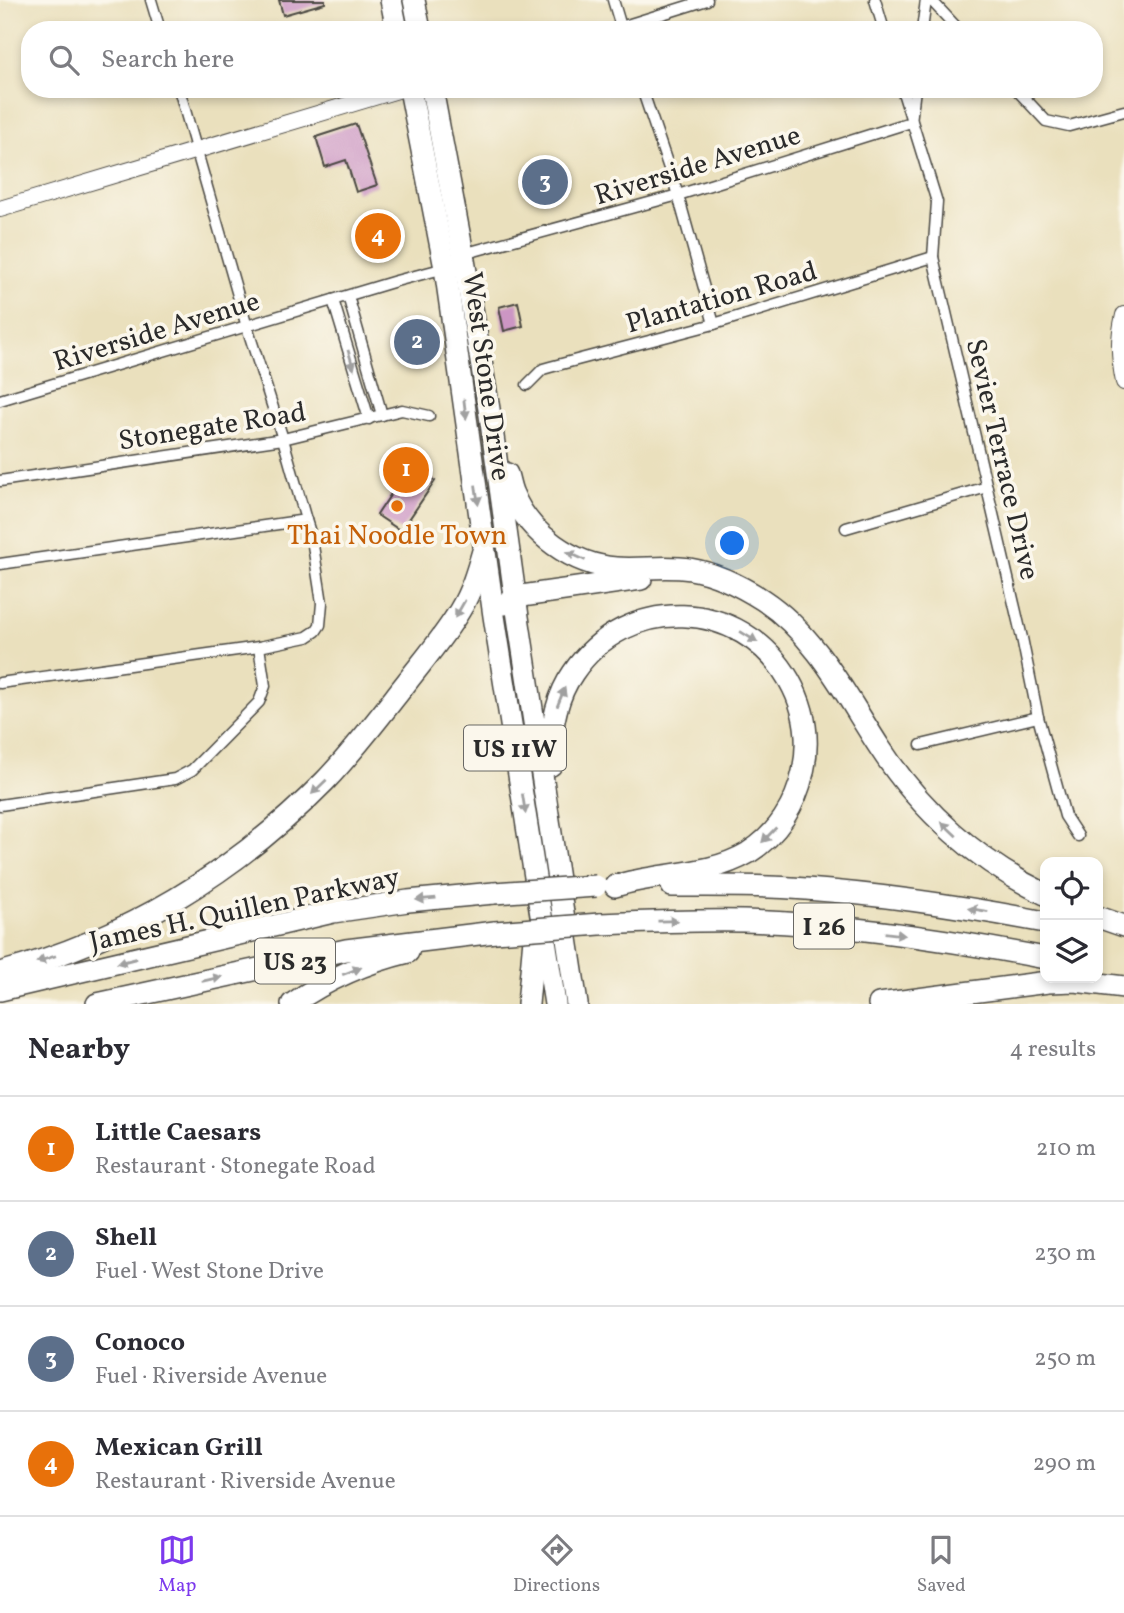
<!DOCTYPE html>
<html lang="en">
<head>
<meta charset="utf-8">
<style>
  body { margin:0; font-family:Vollkorn,serif; background:#f7f7f7; color:#2b2b33 }
  .controls { position:absolute; right:21px; bottom:21px; display:grid; overflow:hidden; border-radius:14px; box-shadow:0 4px 10px #0003 }
  .controls button { width:63px; height:63px; display:grid; place-items:center; padding:0; border:0; border-bottom:2px solid #e1e1e2; background:#fff; color:#2b2b33; font:35px sans-serif }
  .you { position:absolute; left:733px; top:544px; width:24px; height:24px; margin:-18px; border:5px solid #fff; border-radius:50%; background:#1a73e8; box-shadow:0 0 0 10px #1a73e833 }
  .badge { display:grid; place-items:center; width:46px; height:46px; border-radius:50%; background:#7c3aed; color:#fff; font-size:23px; font-weight:700 }
  .pin { position:absolute; translate:-50% -50%; border:4px solid #fff; box-shadow:0 2px 7px #0006 }
  .list { margin:0; padding:0; list-style:none }
  h2 { display:flex; justify-content:space-between; align-items:center; height:91px; margin:0; padding:0 28px; font-size:30px }
  h2 small { font-size:23px; font-weight:400; color:#7c7c81 }
  .list li { display:grid; grid-template-columns:46px 1fr auto; gap:21px; align-items:center; box-sizing:border-box; height:105px; padding:0 28px; border-top:2px solid #e1e1e2 }
  .list b { display:block; font-size:26px; white-space:nowrap }
  .list p { margin:0; font-size:23px; white-space:nowrap; color:#7c7c81 }
  .list em { font-size:23px; font-style:normal; color:#7c7c81 }
  .icon { flex:none; width:38px; height:38px; fill:none; stroke:currentColor; stroke-width:2; stroke-linecap:round; stroke-linejoin:round }
  .map { position:relative; flex:none; width:1124px; height:1004px; overflow:hidden }
  .search { position:absolute; background:#fff; box-shadow:0 4px 10px #0003; left:21px; right:21px; top:21px; height:77px; display:flex; align-items:center; gap:18px; box-sizing:border-box; padding:0 24px; border-radius:28px; color:#7c7c81; font-size:26px }
  .sheet { height:511px; background:#fff }
  nav { display:flex; justify-content:space-around; align-items:center; box-sizing:border-box; height:98px; border-top:2px solid #e1e1e2; background:#fff; font-size:19px; color:#7c7c81 }
  nav a { display:grid; justify-items:center; gap:4px }
  nav .on { color:#7c3aed }
  .map>svg:first-child { display:block }
</style>
</head>
<body>
<div class="map">
<svg width="1124" height="1004" viewBox="0 0 1124 1004">
  <rect width="100%" height="100%" fill="#fbf7ec"/>
  <filter id="ink" filterUnits="userSpaceOnUse"><feTurbulence type="fractalNoise" baseFrequency=".0143" numOctaves="2"/><feDisplacementMap in="SourceGraphic" scale="14" xChannelSelector="R" yChannelSelector="G"/><feConvolveMatrix kernelMatrix="1 2 1 2 8 2 1 2 1" color-interpolation-filters="sRGB"/></filter>
  <filter id="wash" filterUnits="userSpaceOnUse"><feTurbulence type="fractalNoise" baseFrequency=".00686" numOctaves="4" result="noise"/><feDisplacementMap in="SourceGraphic" scale="28" xChannelSelector="R" yChannelSelector="G"/><feGaussianBlur stdDeviation="1.57" result="paint"/><feColorMatrix in="noise" values="0 0 0 0 0 0 0 0 0 0 0 0 0 0 0 0 0 1.4 0 .05"/><feComposite in="paint" operator="in"/></filter>
  <g filter="url(#wash)">
    <rect width="100%" height="100%" fill="#eae0bd"/>
    <g id="blocks">
      <!-- building -->
      <g fill="#cc96c4">
        <polygon points="279,0 325,0 325,3 283,15"/>
        <polygon points="356,124 377,185 356,192 346,160 325,167 316,137"/>
        <polygon points="387,224 393,244 366,253 360,233"/>
        <polygon points="518,302 523,326 504,331 499,307"/>
        <polygon points="411,464 435,481 401,531 377,515"/>
      </g>
    </g>
  </g>
  <g filter="url(#ink)">
    <use href="#blocks" fill-opacity="0" stroke="#484641" stroke-width="2"/>
    <g fill="none" stroke-linecap="round" stroke-linejoin="round">
      <!-- street casing -->
      <g stroke="#484641" stroke-width="13">
        <g id="street">
          <polyline points="151,0 160,30"/>
          <polyline points="613,0 622,30"/>
          <polyline points="875,0 884,30"/>
          <polyline points="931,0 959,30"/>
          <polyline points="611,30 707,0"/>
          <polyline points="922,30 926,0"/>
          <polyline points="642,89 678,195 714,324"/>
          <polyline points="902,89 937,202 933,257 1022,638 1038,717 1065,816 1078,836"/>
          <polyline points="1016,89 1046,121 1069,126 1124,111"/>
          <polyline points="463,254 678,195 911,122 915,89"/>
          <polyline points="348,296 382,415"/>
          <polyline points="333,300 369,419"/>
          <polyline points="527,385 543,369 550,367 714,324 933,257"/>
          <polyline points="0,400 396,281 445,268"/>
          <polyline points="0,481 283,439 402,410 429,416"/>
          <polyline points="846,528 987,487"/>
          <polyline points="0,564 306,520 283,439 247,327 179,89"/>
          <polyline points="0,683 259,647 307,637 316,631 320,625 322,603 312,539 306,520"/>
          <polyline points="921,745 1038,717"/>
          <polyline points="0,805 175,779 192,770 259,702 265,686 259,647"/>
        </g>
      </g>
      <!-- secondary casing -->
      <g stroke="#484641" stroke-width="18">
        <g id="secondary">
          <polyline points="0,209 401,89"/>
          <path d="M1124,315C1118,340 1119,357 1124,382"/>
        </g>
      </g>
      <!-- highway casing -->
      <g stroke="#484641" stroke-width="24">
        <g id="highway">
          <polyline points="391,0 397,30"/>
          <polyline points="414,0 420,30"/>
          <polyline points="410,89 445,268 494,616 555,1004"/>
          <polyline points="432,89 463,254 490,415 518,617 577,1004"/>
          <path d="M507,474C509,480 510,488 513,494C529,534 573,565 616,568C641,570 665,565 690,569C716,573 741,586 763,600C817,636 846,696 880,748C921,811 978,862 1045,894"/>
          <polyline points="505,604 515,597 641,579"/>
          <path d="M551,765C550,733 554,700 573,673C626,594 741,597 789,680C805,708 810,740 803,772C796,805 777,835 748,853C707,877 659,872 615,886"/>
          <path d="M672,886C716,886 762,885 806,889C886,895 966,907 1045,922"/>
          <polyline points="1098,917 1124,926"/>
          <path d="M600,924C648,922 696,920 744,921C845,924 946,939 1045,958"/>
          <path d="M0,973C124,940 235,873 325,781C353,752 378,719 403,687C422,662 444,637 460,610C471,592 477,572 483,551"/>
          <polyline points="0,990 333,912 408,901 494,893"/>
          <polyline points="97,1004 346,950 495,932"/>
          <path d="M292,1004C326,980 367,962 408,952"/>
          <polyline points="528,1004 535,928"/>
          <polyline points="879,1004 1048,982 1075,981 1124,987"/>
        </g>
      </g>
      <!-- street -->
      <use href="#street" stroke="#fff" stroke-width="10"/>
      <!-- secondary -->
      <use href="#secondary" stroke="#fff" stroke-width="16"/>
      <!-- highway -->
      <use href="#highway" stroke="#fff" stroke-width="21"/>
      <!-- highway-bridge casing -->
      <g stroke="#484641" stroke-width="24" stroke-linecap="butt">
        <g id="highway-bridge">
          <polyline points="494,893 596,886"/>
          <polyline points="495,932 600,924"/>
        </g>
      </g>
      <!-- highway-bridge -->
      <use href="#highway-bridge" stroke="#fff" stroke-width="21"/>
    </g>
    <!-- one-way arrows -->
    <defs><path id="oneway-solid" d="M-6-.8H1V-3.2L6.5 0L1 3.2V.8H-6Z" transform="scale(1.75)"/></defs>
    <g fill="#a0a0a0">
      <use href="#oneway-solid" transform="translate(351 360) rotate(73)"/>
      <use href="#oneway-solid" transform="translate(465 409) rotate(83)"/>
      <use href="#oneway-solid" transform="translate(477 495) rotate(82)"/>
      <use href="#oneway-solid" transform="translate(576 556) rotate(-155)"/>
      <use href="#oneway-solid" transform="translate(460 609) rotate(120)"/>
      <use href="#oneway-solid" transform="translate(749 637) rotate(32)"/>
      <use href="#oneway-solid" transform="translate(561 697) rotate(-68)"/>
      <use href="#oneway-solid" transform="translate(319 787) rotate(136)"/>
      <use href="#oneway-solid" transform="translate(524 804) rotate(81)"/>
      <use href="#oneway-solid" transform="translate(949 829) rotate(-137)"/>
      <use href="#oneway-solid" transform="translate(769 835) rotate(134)"/>
      <use href="#oneway-solid" transform="translate(426 899) rotate(175)"/>
      <use href="#oneway-solid" transform="translate(978 910) rotate(-171)"/>
      <use href="#oneway-solid" transform="translate(668 921) rotate(-1)"/>
      <use href="#oneway-solid" transform="translate(895 934) rotate(7)"/>
      <use href="#oneway-solid" transform="translate(46 959) rotate(162)"/>
      <use href="#oneway-solid" transform="translate(127 961) rotate(166)"/>
      <use href="#oneway-solid" transform="translate(352 971) rotate(-21)"/>
      <use href="#oneway-solid" transform="translate(212 979) rotate(-13)"/>
    </g>
  </g>
  <!-- markers -->
  <circle fill="#e8710a" stroke="#fbf7ec" stroke-width="2.5" cx="397" cy="506" r="7"/>
  <g text-anchor="middle" stroke-width="7" stroke-linejoin="round" paint-order="stroke">
    <!-- shield labels -->
    <g fill="#fbf7ec" stroke="#696865" stroke-width="2">
      <rect x="464" y="725.5" width="102" height="45" rx="5"/>
      <rect x="794" y="903.5" width="60" height="45" rx="5"/>
      <rect x="255" y="938.5" width="80" height="45" rx="5"/>
    </g>
    <g font-size="26" font-weight="bold" fill="#2b2b2b">
      <text x="515" y="757">US 11W</text>
      <text x="824" y="935">I 26</text>
      <text x="295" y="970">US 23</text>
    </g>
    <!-- street labels -->
    <g font-size="28" fill="#2b2b2b" stroke="#fbf7ec">
      <text transform="translate(697 164) rotate(-17)" y="10">Riverside Avenue</text>
      <text transform="translate(721 296) rotate(-16)" y="10">Plantation Road</text>
      <text transform="translate(156 330) rotate(-17)" y="10">Riverside Avenue</text>
      <text transform="translate(488 376) rotate(82)" y="10">West Stone Drive</text>
      <text transform="translate(212 425) rotate(-9)" y="10">Stonegate Road</text>
      <text transform="translate(1004 459) rotate(77)" y="10">Sevier Terrace Drive</text>
      <text transform="translate(244 908) rotate(-12)" y="10">James H. Quillen Parkway</text>
    </g>
    <!-- food labels -->
    <g font-size="28" fill="#c56008" stroke="#fbf7ec">
      <text x="397" y="544">Thai Noodle Town</text>
    </g>
  </g>
</svg>
<div class="controls">
<button><svg class="icon" aria-label="locate" viewBox="0 0 24 24"><circle cx="12" cy="12" r="6"/><path d="M12 2v4M12 18v4M2 12h4M18 12h4"/></svg></button>
<button><svg class="icon" aria-label="layers" viewBox="0 0 24 24"><path d="M12 4l9 5-9 5-9-5zM3 14l9 5 9-5"/></svg></button>
</div>
<div class="you"></div>
<div class="pin badge" style="left:406px;top:470px;background:#e8710a">1</div>
<div class="pin badge" style="left:417px;top:342px;background:#5c6f8a">2</div>
<div class="pin badge" style="left:545px;top:182px;background:#5c6f8a">3</div>
<div class="pin badge" style="left:378px;top:236px;background:#e8710a">4</div>
<div class="search"><svg class="icon" aria-label="search" viewBox="0 0 24 24"><circle cx="10" cy="10" r="6"/><path d="M15 15l6 6"/></svg>Search here</div>
</div>
<section class="sheet">
<h2>Nearby<small>4 results</small></h2>
<ul class="list">
<li><span class="badge" style="background:#e8710a">1</span><div><b>Little Caesars</b><p>Restaurant · Stonegate Road</p></div><em>210 m</em></li>
<li><span class="badge" style="background:#5c6f8a">2</span><div><b>Shell</b><p>Fuel · West Stone Drive</p></div><em>230 m</em></li>
<li><span class="badge" style="background:#5c6f8a">3</span><div><b>Conoco</b><p>Fuel · Riverside Avenue</p></div><em>250 m</em></li>
<li><span class="badge" style="background:#e8710a">4</span><div><b>Mexican Grill</b><p>Restaurant · Riverside Avenue</p></div><em>290 m</em></li>
</ul>
</section>
<nav>
<a class="on"><svg class="icon" aria-label="map" viewBox="0 0 24 24"><path d="M3 6l6-2 6 2 6-2v14l-6 2-6-2-6 2zM9 4v14M15 6v14"/></svg>Map</a>
<a><svg class="icon" aria-label="directions" viewBox="0 0 24 24"><path d="M12 3l9 9-9 9-9-9zM9 14v-3h6M13 9l2 2-2 2"/></svg>Directions</a>
<a><svg class="icon" aria-label="saved" viewBox="0 0 24 24"><path d="M7 4h10v16l-5-4-5 4z"/></svg>Saved</a>
</nav>
</body>
</html>
